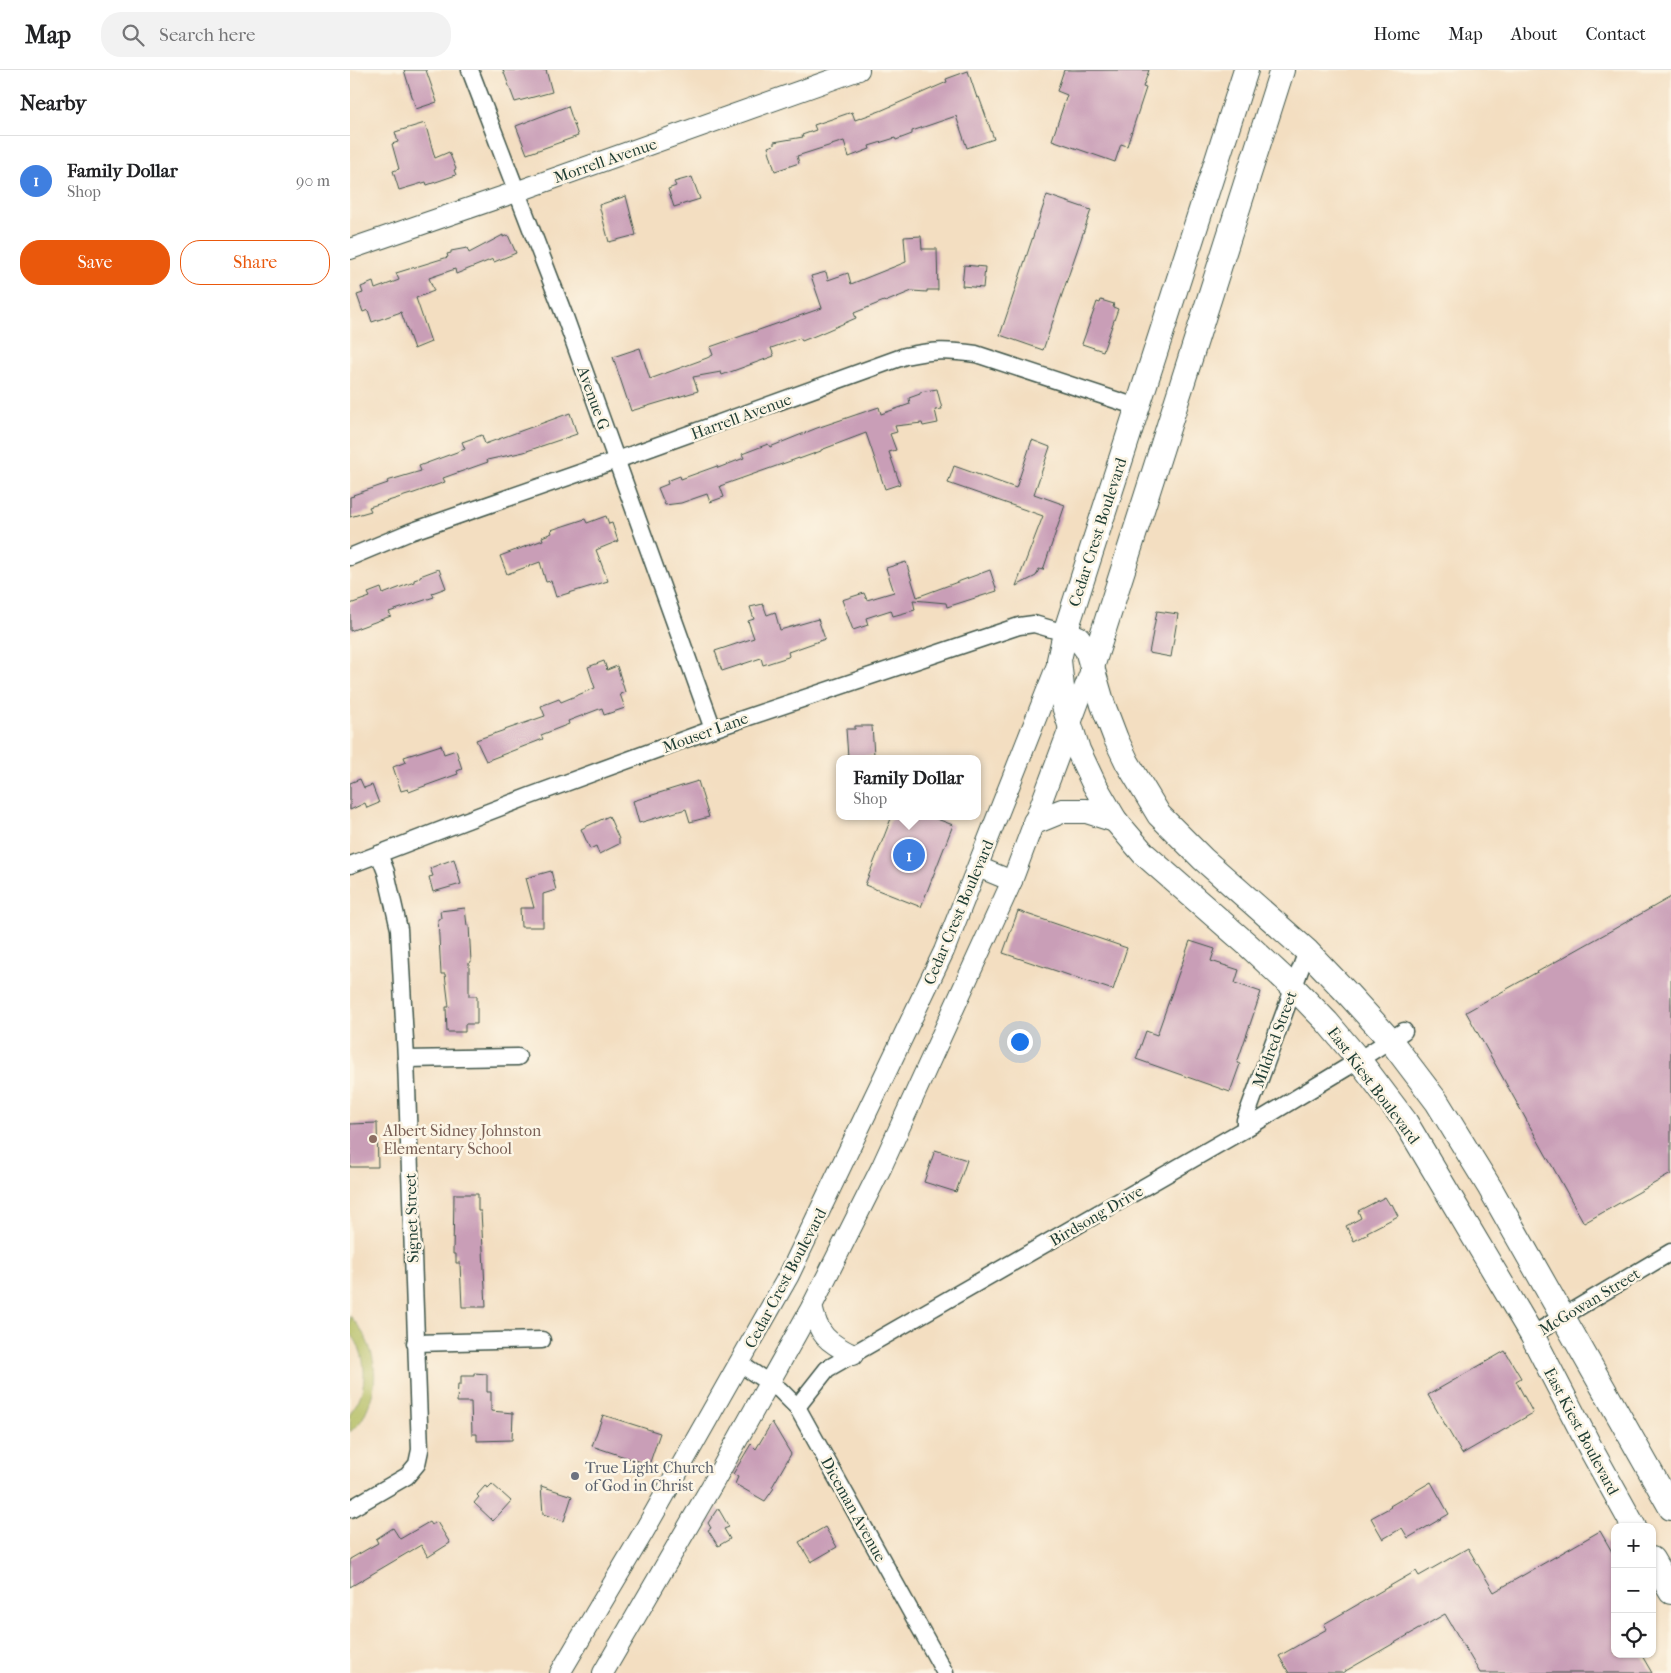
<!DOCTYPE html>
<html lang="en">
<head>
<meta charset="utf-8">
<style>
  body { margin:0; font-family:"IM FELL French Canon",serif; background:#f2f2f2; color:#202124 }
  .controls { position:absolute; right:15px; bottom:15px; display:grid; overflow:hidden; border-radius:10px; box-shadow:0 1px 4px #0004 }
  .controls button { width:45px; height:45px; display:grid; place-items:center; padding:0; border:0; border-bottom:1px solid #e0e0e0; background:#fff; color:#202124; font:25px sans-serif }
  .you { position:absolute; left:669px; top:971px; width:18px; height:18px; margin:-12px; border:4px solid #fff; border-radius:50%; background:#1a73e8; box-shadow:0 0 0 8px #1a73e833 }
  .badge { display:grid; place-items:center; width:32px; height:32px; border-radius:50%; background:#ea580c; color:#fff; font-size:16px; font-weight:700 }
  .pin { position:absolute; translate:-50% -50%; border:2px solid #fff; box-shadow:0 1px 5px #0006 }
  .popup { position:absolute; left:486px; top:685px; width:145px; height:65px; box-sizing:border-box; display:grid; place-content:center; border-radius:10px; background:#fff; filter:drop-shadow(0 1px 4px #0005); font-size:16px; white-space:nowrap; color:#757577 }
  .popup b { font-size:19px; color:#202124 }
  .popup::after { content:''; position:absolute; left:50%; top:100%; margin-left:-10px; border:10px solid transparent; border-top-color:#fff }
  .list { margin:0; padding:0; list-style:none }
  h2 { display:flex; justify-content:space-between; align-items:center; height:65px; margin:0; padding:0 20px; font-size:21px }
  h2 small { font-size:16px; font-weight:400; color:#757577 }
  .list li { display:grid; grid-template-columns:32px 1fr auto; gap:15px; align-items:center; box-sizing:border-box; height:90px; padding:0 20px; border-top:1px solid #e0e0e0 }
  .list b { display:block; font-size:19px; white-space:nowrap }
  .list p { margin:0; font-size:16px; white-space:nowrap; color:#757577 }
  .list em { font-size:16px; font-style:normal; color:#757577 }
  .actions { display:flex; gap:10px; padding:15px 20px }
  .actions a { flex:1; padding:11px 0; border:1px solid #ea580c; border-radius:20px; text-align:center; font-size:18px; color:#ea580c }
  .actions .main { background:#ea580c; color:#fff }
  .icon { flex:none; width:28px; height:28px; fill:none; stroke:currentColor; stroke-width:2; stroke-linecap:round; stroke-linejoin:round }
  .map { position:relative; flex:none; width:1321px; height:1603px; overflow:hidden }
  header { display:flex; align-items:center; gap:30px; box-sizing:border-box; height:70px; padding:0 25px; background:#fff; border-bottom:1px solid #e0e0e0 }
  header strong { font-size:24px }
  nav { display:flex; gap:28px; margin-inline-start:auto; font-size:18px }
  .search { width:350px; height:45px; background:#f2f2f2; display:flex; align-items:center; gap:12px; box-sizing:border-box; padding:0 18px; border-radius:20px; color:#757577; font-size:19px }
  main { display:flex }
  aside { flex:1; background:#fff }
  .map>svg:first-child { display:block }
</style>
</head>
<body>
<header>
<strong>Map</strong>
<div class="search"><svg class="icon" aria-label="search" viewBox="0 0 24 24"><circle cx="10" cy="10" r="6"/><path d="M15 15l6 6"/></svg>Search here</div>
<nav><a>Home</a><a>Map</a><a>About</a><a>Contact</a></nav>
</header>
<main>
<aside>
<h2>Nearby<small></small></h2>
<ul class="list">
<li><span class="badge" style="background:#3f7fe0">1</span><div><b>Family Dollar</b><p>Shop</p></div><em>90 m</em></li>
</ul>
<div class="actions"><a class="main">Save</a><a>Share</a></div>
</aside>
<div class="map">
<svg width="1321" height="1603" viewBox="0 0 1321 1603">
  <rect width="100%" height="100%" fill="#fcf5e5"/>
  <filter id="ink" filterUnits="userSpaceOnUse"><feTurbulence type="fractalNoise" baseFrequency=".02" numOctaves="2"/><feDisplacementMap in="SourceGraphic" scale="10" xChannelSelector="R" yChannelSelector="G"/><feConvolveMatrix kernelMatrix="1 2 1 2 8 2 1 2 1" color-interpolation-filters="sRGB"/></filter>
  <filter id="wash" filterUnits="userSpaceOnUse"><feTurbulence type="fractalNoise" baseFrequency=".0096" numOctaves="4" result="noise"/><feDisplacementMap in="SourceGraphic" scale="20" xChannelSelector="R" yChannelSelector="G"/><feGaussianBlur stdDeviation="1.12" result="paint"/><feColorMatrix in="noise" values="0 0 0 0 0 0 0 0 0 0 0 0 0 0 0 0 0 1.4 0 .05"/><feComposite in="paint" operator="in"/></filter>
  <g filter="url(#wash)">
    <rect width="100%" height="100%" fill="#f3dec1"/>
    <!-- pitch -->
    <path fill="#afba5c" stroke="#677c48" d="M0,1246C23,1270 32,1305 18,1337C16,1341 14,1347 11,1351C8,1355 4,1358 0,1362C0,1356 0,1348 1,1342C3,1338 7,1334 9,1329C18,1309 15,1279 0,1263Z"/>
    <g id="blocks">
      <!-- building -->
      <g fill="#c99eb7">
        <polygon points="54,0 76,0 87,32 66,39"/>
        <polygon points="153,0 196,0 202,22 165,32"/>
        <polygon points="714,0 799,0 793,17 796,18 777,76 771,74 765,92 702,70 717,25 707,21"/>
        <polygon points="618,1 627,28 629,27 644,69 617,78 606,46 562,61 562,64 546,70 545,68 519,76 520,79 499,87 494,71 447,86 449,93 425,101 418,77 424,75 424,72 453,67 452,65 466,60 464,55 502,42 505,50 530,41 597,12 596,9"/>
        <polygon points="218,36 228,66 177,84 166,56"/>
        <polygon points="75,53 85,88 99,82 106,99 104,100 106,105 77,115 76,112 49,120 43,101 49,99 42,74 48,72 45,62"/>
        <polygon points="342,107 350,129 324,137 318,119 326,116 324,112"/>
        <polygon points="697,125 741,140 693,280 650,265"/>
        <polygon points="276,126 286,165 259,172 249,135"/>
        <polygon points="153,165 153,167 158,165 166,183 144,192 143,189 106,204 105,199 79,208 84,221 66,228 81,272 64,279 51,242 22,252 18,240 13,242 7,225 13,223 11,217 23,212 25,219 49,210 46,203 98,187 97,184 101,183 101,181 117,178 119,183"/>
        <polygon points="571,166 572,179 587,179 588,220 577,220 577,222 562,221 535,232 534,231 504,243 506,248 467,265 452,271 450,268 421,278 424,286 372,305 371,302 343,307 348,321 281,341 263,287 290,278 300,309 357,288 363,285 360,277 472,238 461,206 476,202 478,210 498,203 501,214 556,192 554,167"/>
        <polygon points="614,195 635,197 633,218 612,216"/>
        <polygon points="751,230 764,234 763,237 768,239 753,281 732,274 747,232 750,233"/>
        <polygon points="587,319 592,339 585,340 588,353 573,356 572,353 545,356 547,362 540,364 546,380 539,382 550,414 535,419 516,363 471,380 471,381 449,389 449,388 370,416 374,427 360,432 357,424 331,433 315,435 308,418 318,414 317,411 330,406 331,409 367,396 368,398 394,388 392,384 418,374 420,377 467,358 529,337 531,344 560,334 559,328 570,324 570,322"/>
        <polygon points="220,343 227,364 174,382 137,390 138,392 93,408 95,412 64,423 19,437 21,441 0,447 0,427 4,426 3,425 38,413 37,411 71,401 69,396 115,379 112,372 132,365 135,374"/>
        <polygon points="682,370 700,377 684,424 715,435 693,500 689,499 686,506 666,516 693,446 598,413 604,396 666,418"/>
        <polygon points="256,446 259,454 262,453 268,471 246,480 258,511 206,527 201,511 196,512 190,492 157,504 150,486 193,470 192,467 202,463 201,460 235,449 237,453"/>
        <polygon points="556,492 567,527 640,500 647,521 597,537 596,533 563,530 565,540 543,546 541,540 516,548 518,555 503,560 492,530 514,523 517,530 544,522 536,498"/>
        <polygon points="89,499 96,518 82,523 84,527 39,542 41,546 0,561 0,534 20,527 18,523 31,518 33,524 64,512 64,510 70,508 70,506"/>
        <polygon points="413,534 417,545 425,542 430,560 468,549 475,569 438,582 439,586 438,587 413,595 411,588 372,601 365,581 404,568 398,551 404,549 400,537"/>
        <polygon points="807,541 828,544 821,587 799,583"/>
        <polygon points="254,591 257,600 267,596 275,622 270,624 275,638 254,645 252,638 218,651 219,654 191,665 193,669 136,691 126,670 195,646 191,636 209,629 211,632 245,618 238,597"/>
        <polygon points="505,656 522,656 524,685 498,687 496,659 505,659"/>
        <polygon points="91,675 94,684 106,680 112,699 107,701 108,704 72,717 59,722 58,719 51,721 43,697 56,692 54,687"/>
        <polygon points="10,709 14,718 22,715 29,733 17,738 15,733 0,740 0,713"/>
        <polygon points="348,711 359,747 340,752 336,739 289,753 283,731"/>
        <polygon points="259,746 269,769 269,774 249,784 246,776 240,779 231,759"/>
        <polygon points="542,746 579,746 603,755 571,837 515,815"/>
        <polygon points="104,789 111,814 83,822 79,807 83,806 80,798"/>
        <polygon points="201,801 206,820 193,824 193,857 171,857 170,838 184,838 176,808"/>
        <polygon points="1321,827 1321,1104 1234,1153 1116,942"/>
        <polygon points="115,838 117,856 119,855 121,892 119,893 119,926 127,926 127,954 115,954 115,962 97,962 96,937 99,937 95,904 91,904 88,849 91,848 90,841"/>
        <polygon points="668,841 777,878 763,920 653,883"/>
        <polygon points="840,871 865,879 861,891 889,900 885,913 911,922 887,993 890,994 880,1022 786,989 796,961 807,965"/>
        <polygon points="27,1053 28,1097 0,1097 0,1054"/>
        <polygon points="585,1080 617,1090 606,1122 574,1112"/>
        <polygon points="104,1124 128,1124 128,1141 131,1141 136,1237 112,1237 110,1193 106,1193 106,1184 103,1184"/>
        <polygon points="1035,1127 1040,1135 1042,1134 1048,1146 1017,1162 1018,1164 1004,1171 996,1156 1011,1148 1008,1141"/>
        <polygon points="1155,1281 1171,1308 1166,1311 1183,1343 1112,1384 1078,1325"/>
        <polygon points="124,1303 137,1304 137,1322 141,1322 141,1341 163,1343 162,1370 127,1371 127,1364 122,1364 121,1332 107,1332 108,1314 111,1314 111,1306 124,1306"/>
        <polygon points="253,1345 310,1363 299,1395 242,1376"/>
        <polygon points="422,1352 441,1384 422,1417 424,1418 415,1431 385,1414 388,1407 383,1404 401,1374 406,1379"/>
        <polygon points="1081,1412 1099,1444 1058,1468 1052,1458 1033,1469 1021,1448 1041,1437 1040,1436"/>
        <polygon points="142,1414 161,1431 143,1451 124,1433 129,1427 127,1425 135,1416 138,1418"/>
        <polygon points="191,1416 222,1426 214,1451 193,1444"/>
        <polygon points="368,1438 379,1457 374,1459 380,1469 368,1476 358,1460 361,1458 358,1453"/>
        <polygon points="79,1452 81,1455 87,1452 100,1473 78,1487 71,1475 0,1517 0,1489 28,1473 26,1469 43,1458 50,1469"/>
        <polygon points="475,1457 487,1477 461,1492 449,1472"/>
        <polygon points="1250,1461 1265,1487 1265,1584 1291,1584 1302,1603 1130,1603 1095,1544 992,1603 939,1603 929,1586 977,1559 974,1554 1066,1501 1069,1506 1118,1478 1144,1522"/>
      </g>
    </g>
  </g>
  <g filter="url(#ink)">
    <use href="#blocks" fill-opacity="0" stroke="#3f5549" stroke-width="1"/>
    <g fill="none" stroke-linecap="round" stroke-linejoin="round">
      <!-- minor casing -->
      <g stroke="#3f5549" stroke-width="19">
        <g id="minor">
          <polyline points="120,0 215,247 363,659"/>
          <path d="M0,487L60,462L267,390L555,286C583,280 597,280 626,284L787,337"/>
          <polyline points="0,795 180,726 363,659 669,556 684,554 715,563"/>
          <polyline points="56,989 168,987"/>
          <polyline points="895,1059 895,1050 957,881"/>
          <polyline points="1182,1265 1321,1182"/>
          <polyline points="65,1273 192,1270"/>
          <polyline points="390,1294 430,1320 447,1337 595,1603"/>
          <polyline points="447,1337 477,1299 895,1059 996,998 1054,961"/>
          <polyline points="0,1439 57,1406 67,1394 70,1380 56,989 49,859 36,802 29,784"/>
        </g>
      </g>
      <!-- tertiary casing -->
      <g stroke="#3f5549" stroke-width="22">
        <g id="tertiary">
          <polyline points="0,179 166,122 509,0"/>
          <polyline points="628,797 662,811"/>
          <path d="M462,1236C468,1265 477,1272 503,1285"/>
          <polyline points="210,1603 293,1463 439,1205 594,881 709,590"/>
          <polyline points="253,1603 365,1410 462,1236 532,1096 662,811 742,597"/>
        </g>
      </g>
      <!-- secondary casing -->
      <g stroke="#3f5549" stroke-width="26">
        <g id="secondary">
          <polyline points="896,0 715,563 709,590 714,636 728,680 744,714 765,750 794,784 898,875 943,917 977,952 1009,990 1055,1051 1182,1265 1243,1383 1284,1457"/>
          <polyline points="715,563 728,568 737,580 753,635 766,669 777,692 809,745 853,789 957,881 999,925 1040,970 1087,1032 1140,1118 1321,1438"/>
          <polyline points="742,597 932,0"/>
          <polyline points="685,752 712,741 737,741 765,750"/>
          <polyline points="1302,1489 1321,1522"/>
        </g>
      </g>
      <!-- minor -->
      <use href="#minor" stroke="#fff" stroke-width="16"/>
      <!-- tertiary -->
      <use href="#tertiary" stroke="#fff" stroke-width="20"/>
      <!-- secondary -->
      <use href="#secondary" stroke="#fff" stroke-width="24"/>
    </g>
  </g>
  <!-- markers -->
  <circle fill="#8d6e63" stroke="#fcf5e5" stroke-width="2" cx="23" cy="1069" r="5"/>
  <circle fill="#6b7280" stroke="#fcf5e5" stroke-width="2" cx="225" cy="1406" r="5"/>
  <g text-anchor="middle" stroke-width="5" stroke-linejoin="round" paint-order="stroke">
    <!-- street labels -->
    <g font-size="16" fill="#1f3d34" stroke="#fcf5e5">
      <text transform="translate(255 90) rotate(-19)" y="6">Morrell Avenue</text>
      <text transform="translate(244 328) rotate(70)" y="6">Avenue G</text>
      <text transform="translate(391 346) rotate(-20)" y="6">Harrell Avenue</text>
      <text transform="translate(747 462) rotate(-72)" y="6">Cedar Crest Boulevard</text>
      <text transform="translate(355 662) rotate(-20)" y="6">Mouser Lane</text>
      <text transform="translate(608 842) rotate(-67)" y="6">Cedar Crest Boulevard</text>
      <text transform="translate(924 969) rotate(-70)" y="6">Mildred Street</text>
      <text transform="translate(1024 1015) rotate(53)" y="6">East Kiest Boulevard</text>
      <text transform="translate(746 1145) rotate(-30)" y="6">Birdsong Drive</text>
      <text transform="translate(61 1148) rotate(-92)" y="6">Signet Street</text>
      <text transform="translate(435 1208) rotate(-62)" y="6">Cedar Crest Boulevard</text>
      <text transform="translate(1239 1231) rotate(-31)" y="6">McGowan Street</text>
      <text transform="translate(1232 1361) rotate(62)" y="6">East Kiest Boulevard</text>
      <text transform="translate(504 1439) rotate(61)" y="6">Diceman Avenue</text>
    </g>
    <!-- education labels -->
    <g font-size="16" fill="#785e54" stroke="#fcf5e5" text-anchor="start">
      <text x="33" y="1066">Albert Sidney Johnston<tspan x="33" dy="18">Elementary School</tspan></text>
    </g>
    <!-- worship labels -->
    <g font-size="16" fill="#5b616d" stroke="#fcf5e5" text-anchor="start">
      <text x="235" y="1403">True Light Church<tspan x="235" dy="18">of God in Christ</tspan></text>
    </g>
  </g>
</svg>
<div class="controls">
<button>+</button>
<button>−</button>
<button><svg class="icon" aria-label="locate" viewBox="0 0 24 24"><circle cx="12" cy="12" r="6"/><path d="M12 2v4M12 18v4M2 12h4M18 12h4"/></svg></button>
</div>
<div class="you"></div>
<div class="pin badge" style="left:559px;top:785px;background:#3f7fe0">1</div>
<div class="popup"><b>Family Dollar</b>Shop</div>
</div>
</main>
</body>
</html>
